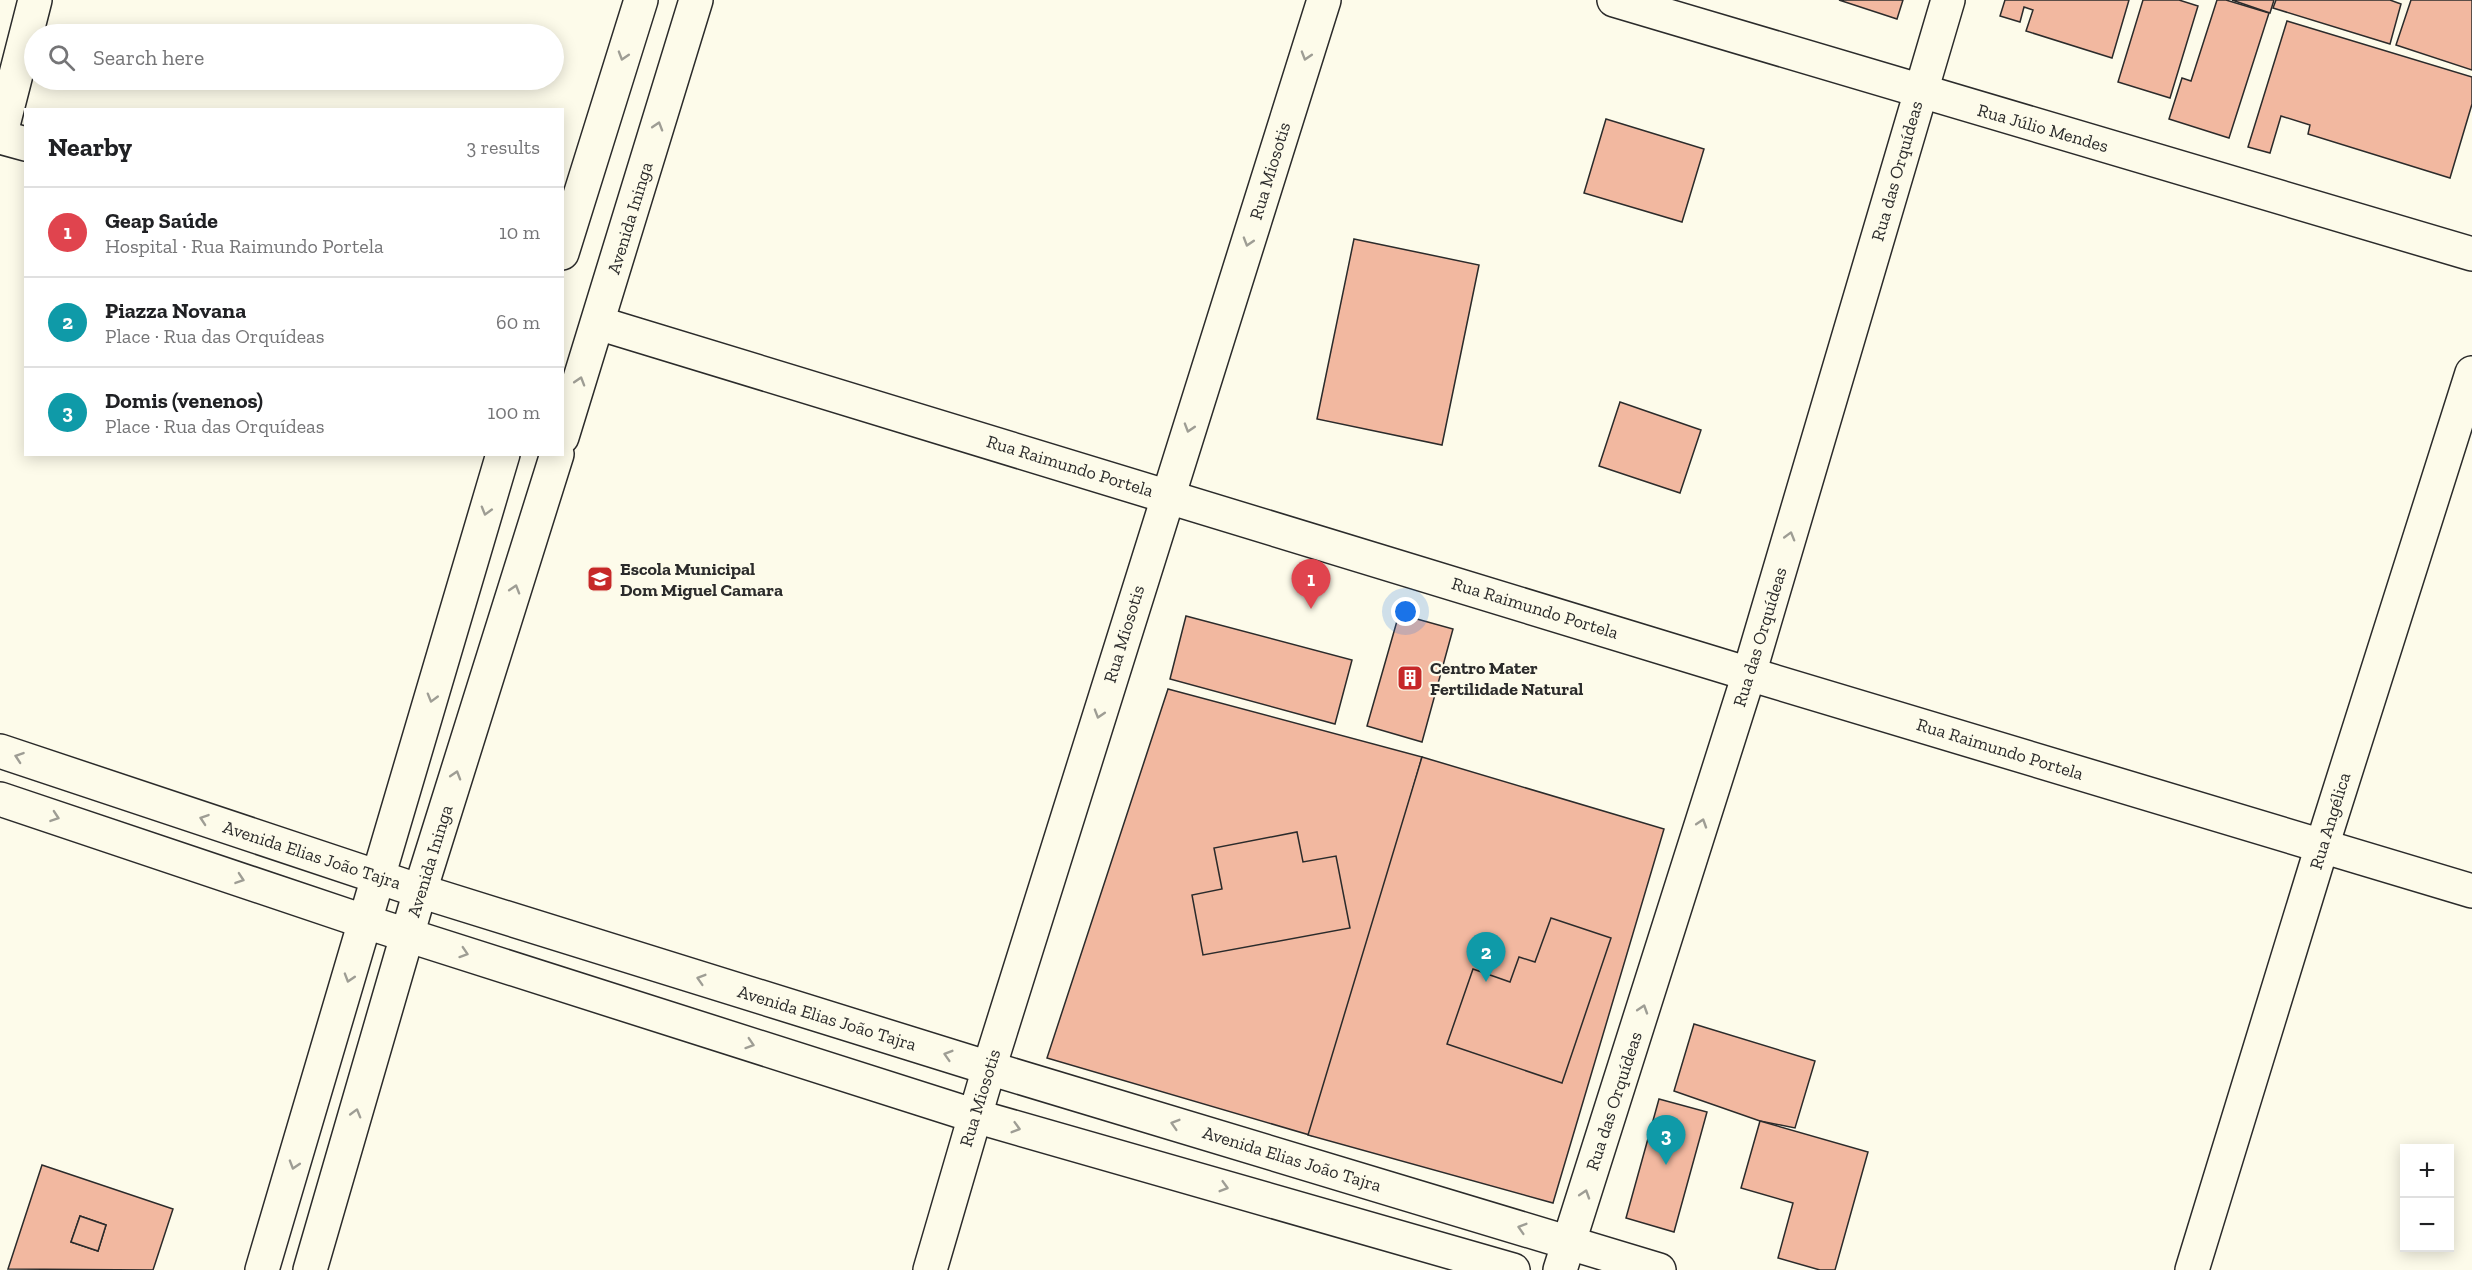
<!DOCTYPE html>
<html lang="en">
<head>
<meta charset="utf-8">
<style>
  body { margin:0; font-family:"Zilla Slab",serif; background:#f6f6f6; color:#202124 }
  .controls { position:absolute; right:18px; bottom:18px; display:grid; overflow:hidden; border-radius:0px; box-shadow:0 3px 15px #0003 }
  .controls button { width:54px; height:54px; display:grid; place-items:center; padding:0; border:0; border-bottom:2px solid #e0e0e0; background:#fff; color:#202124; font:30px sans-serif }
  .you { position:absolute; left:1406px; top:612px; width:21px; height:21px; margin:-15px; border:4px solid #fff; border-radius:50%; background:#1a73e8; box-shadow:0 0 0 9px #1a73e833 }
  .badge { display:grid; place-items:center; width:39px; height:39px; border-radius:50%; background:#d93025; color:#fff; font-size:20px; font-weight:700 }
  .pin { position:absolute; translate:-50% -50px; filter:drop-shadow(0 2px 3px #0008) }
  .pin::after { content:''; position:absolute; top:32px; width:21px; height:18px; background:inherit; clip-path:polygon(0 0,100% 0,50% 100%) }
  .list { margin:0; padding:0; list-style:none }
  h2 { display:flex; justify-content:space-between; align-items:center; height:78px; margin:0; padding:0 24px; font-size:26px }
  h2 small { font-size:20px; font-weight:400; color:#757577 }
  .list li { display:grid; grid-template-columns:39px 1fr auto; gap:18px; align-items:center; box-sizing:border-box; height:90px; padding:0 24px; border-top:2px solid #e0e0e0 }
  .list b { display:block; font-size:22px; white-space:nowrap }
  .list p { margin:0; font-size:20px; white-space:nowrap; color:#757577 }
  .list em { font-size:20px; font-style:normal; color:#757577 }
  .icon { flex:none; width:33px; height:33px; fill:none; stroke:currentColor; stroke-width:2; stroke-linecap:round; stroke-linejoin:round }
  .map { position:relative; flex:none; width:2472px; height:1270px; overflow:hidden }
  .search { position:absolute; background:#fff; box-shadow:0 3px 15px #0003; left:24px; top:24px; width:540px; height:66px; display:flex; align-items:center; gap:15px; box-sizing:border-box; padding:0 21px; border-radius:33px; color:#757577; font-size:22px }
  .panel { position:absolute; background:#fff; box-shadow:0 3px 15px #0003; left:24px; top:108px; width:540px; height:348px; border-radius:0px }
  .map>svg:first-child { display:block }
</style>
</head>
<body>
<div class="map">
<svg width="2472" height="1270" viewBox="0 0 2472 1270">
  <rect width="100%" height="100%" fill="#fdfbea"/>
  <!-- building -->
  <g fill="#f2b8a0" stroke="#2b2b2b" stroke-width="1.5" fill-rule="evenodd">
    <polygon points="1839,0 1903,0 1897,19"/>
    <polygon points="2005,0 2129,0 2112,58 2026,31 2033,10 2024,7 2020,22 2000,16"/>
    <polygon points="2143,0 2179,0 2198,6 2170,98 2118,82"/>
    <polygon points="2217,0 2226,0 2269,13 2229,138 2169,119 2182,78 2191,81"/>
    <polygon points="2232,0 2274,0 2270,13"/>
    <polygon points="2276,0 2390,0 2401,4 2390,44 2273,8"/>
    <polygon points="2411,0 2472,0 2472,70 2396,45"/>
    <polygon points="2287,21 2472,77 2472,104 2450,178 2308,134 2310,125 2281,116 2270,153 2248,147"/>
    <polygon points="1606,119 1704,149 1682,222 1584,193"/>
    <polygon points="1354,239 1479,265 1442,445 1317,419"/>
    <polygon points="1620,402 1701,430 1680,493 1599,466"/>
    <polygon points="1399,614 1453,629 1422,742 1367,726"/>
    <polygon points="1186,616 1352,660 1335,724 1170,679"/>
    <polygon points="1168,689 1422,757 1313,1136 1047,1058"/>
    <polygon points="1422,757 1664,829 1553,1203 1308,1135"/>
    <polygon points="1297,832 1303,862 1336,856 1350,928 1203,955 1192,895 1222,889 1214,848"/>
    <polygon points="1551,918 1611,938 1562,1083 1447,1044 1473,969 1510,982 1519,957 1535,962"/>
    <polygon points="1694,1024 1815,1061 1795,1128 1760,1121 1674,1091"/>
    <polygon points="1659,1099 1707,1112 1674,1232 1626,1218"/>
    <polygon points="1760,1121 1868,1152 1835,1270 1820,1270 1778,1258 1793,1203 1741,1188"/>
    <path d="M42,1165L173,1209L153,1270L8,1269ZM80,1216L106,1225L98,1251L71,1242Z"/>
    <polygon points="80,1216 106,1225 98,1251 71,1242"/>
  </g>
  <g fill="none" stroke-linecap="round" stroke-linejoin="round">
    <!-- street casing -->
    <g stroke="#2b2b2b" stroke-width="36">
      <g id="street">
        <polyline points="1614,0 2472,254"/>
        <polyline points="26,144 0,137 35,0"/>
        <polyline points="598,323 1749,674 2472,891"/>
        <polyline points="930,1270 989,1068 1324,0"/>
        <polyline points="1560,1270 1749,674 1948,0"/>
        <polyline points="2192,1270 2322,846 2472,373"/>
      </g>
    </g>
    <!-- secondary casing -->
    <g stroke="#2b2b2b" stroke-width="36">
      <g id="secondary">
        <polyline points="562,253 641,0"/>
        <polyline points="562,437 696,0"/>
        <polyline points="0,751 420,891 989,1068 1659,1270"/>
        <polyline points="0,799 366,922 975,1116 1513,1270"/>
        <polyline points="262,1270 503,454"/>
        <polyline points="310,1270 420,891 557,454"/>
      </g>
    </g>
    <!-- street -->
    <use href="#street" stroke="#fdfbea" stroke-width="33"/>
    <!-- secondary -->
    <use href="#secondary" stroke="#fdfbea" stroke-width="33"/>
  </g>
  <!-- one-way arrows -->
  <defs><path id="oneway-chevron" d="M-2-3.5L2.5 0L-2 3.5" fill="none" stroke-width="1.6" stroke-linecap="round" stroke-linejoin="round" transform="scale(1.5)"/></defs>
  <g stroke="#9e9d94">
    <use href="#oneway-chevron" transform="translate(623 56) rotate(107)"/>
    <use href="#oneway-chevron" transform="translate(1306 56) rotate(107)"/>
    <use href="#oneway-chevron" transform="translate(658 126) rotate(-73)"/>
    <use href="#oneway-chevron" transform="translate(1248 242) rotate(107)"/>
    <use href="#oneway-chevron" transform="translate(580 381) rotate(-73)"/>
    <use href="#oneway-chevron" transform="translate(1189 428) rotate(107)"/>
    <use href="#oneway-chevron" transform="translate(486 511) rotate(106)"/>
    <use href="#oneway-chevron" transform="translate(1790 536) rotate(-74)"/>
    <use href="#oneway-chevron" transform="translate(515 589) rotate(-73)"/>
    <use href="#oneway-chevron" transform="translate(432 698) rotate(106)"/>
    <use href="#oneway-chevron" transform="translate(1099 714) rotate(107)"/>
    <use href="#oneway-chevron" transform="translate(19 757) rotate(-161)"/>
    <use href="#oneway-chevron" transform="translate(456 775) rotate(-73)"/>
    <use href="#oneway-chevron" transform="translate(55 817) rotate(19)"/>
    <use href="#oneway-chevron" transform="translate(204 819) rotate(-161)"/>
    <use href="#oneway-chevron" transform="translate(1702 823) rotate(-72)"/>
    <use href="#oneway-chevron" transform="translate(240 879) rotate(19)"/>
    <use href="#oneway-chevron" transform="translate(464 953) rotate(18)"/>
    <use href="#oneway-chevron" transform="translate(349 978) rotate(107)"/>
    <use href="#oneway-chevron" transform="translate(701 979) rotate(-163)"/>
    <use href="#oneway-chevron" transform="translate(1643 1009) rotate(-72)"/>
    <use href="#oneway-chevron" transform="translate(750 1044) rotate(18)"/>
    <use href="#oneway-chevron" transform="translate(948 1055) rotate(-163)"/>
    <use href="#oneway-chevron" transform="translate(356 1113) rotate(-74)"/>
    <use href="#oneway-chevron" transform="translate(1175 1124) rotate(-163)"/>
    <use href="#oneway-chevron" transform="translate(1016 1128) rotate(16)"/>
    <use href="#oneway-chevron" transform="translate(294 1165) rotate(107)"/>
    <use href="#oneway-chevron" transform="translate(1224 1187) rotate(16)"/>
    <use href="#oneway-chevron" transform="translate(1585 1194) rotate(-72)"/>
    <use href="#oneway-chevron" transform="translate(1522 1228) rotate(-163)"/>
  </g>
  <!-- icons -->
  <defs>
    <g id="school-square" transform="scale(1.35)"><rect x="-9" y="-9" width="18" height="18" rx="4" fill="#c62828" stroke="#fdfbea"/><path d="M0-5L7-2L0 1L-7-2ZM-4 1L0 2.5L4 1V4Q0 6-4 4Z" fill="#fff"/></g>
    <g id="building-square" transform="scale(1.35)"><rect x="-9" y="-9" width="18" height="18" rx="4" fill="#c62828" stroke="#fdfbea"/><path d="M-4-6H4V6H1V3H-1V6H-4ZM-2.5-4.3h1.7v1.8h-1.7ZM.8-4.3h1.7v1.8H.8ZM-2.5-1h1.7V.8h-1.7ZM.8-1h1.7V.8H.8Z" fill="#fff"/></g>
  </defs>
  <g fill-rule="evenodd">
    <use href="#school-square" x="600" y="579"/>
    <use href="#building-square" x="1410" y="678"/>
  </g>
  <g text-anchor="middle" stroke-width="4.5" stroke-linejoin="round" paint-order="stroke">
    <!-- street labels -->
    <g font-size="18" fill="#2b2b2b" stroke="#fdfbea">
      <text transform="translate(2043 128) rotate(16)" y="6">Rua Júlio Mendes</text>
      <text transform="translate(1270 171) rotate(-73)" y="6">Rua Miosotis</text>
      <text transform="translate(1897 171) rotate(-74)" y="6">Rua das Orquídeas</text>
      <text transform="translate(630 218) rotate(-73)" y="6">Avenida Ininga</text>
      <text transform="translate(1070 466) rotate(17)" y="6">Rua Raimundo Portela</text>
      <text transform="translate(1535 608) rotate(17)" y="6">Rua Raimundo Portela</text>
      <text transform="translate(1124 634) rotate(-73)" y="6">Rua Miosotis</text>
      <text transform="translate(1760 637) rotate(-73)" y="6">Rua das Orquídeas</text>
      <text transform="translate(2000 749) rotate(17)" y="6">Rua Raimundo Portela</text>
      <text transform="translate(2330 821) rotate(-73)" y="6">Rua Angélica</text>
      <text transform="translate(312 855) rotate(18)" y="6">Avenida Elias João Tajra</text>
      <text transform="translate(430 861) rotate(-73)" y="6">Avenida Ininga</text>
      <text transform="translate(827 1018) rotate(17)" y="6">Avenida Elias João Tajra</text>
      <text transform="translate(980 1098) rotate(-73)" y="6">Rua Miosotis</text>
      <text transform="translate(1614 1101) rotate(-72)" y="6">Rua das Orquídeas</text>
      <text transform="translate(1292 1159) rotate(17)" y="6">Avenida Elias João Tajra</text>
    </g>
    <!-- poi labels -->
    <g font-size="18" font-weight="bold" fill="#2b2b2b" stroke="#fdfbea" text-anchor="start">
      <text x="620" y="575">Escola Municipal<tspan x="620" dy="21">Dom Miguel Camara</tspan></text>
      <text x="1430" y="674">Centro Mater<tspan x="1430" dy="21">Fertilidade Natural</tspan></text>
    </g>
  </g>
</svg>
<div class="controls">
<button>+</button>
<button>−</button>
</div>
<div class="you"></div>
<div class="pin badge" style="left:1311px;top:609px;background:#e0444e">1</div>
<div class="pin badge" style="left:1486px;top:982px;background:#0f9aa8">2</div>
<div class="pin badge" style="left:1666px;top:1165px;background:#0f9aa8">3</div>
<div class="search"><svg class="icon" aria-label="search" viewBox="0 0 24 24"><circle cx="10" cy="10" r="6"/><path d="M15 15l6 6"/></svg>Search here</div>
<section class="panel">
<h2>Nearby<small>3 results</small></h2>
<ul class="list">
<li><span class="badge" style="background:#e0444e">1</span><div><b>Geap Saúde</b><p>Hospital · Rua Raimundo Portela</p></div><em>10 m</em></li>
<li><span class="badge" style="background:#0f9aa8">2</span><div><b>Piazza Novana</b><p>Place · Rua das Orquídeas</p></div><em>60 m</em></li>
<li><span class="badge" style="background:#0f9aa8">3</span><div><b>Domis (venenos)</b><p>Place · Rua das Orquídeas</p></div><em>100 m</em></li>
</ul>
</section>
</div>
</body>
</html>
